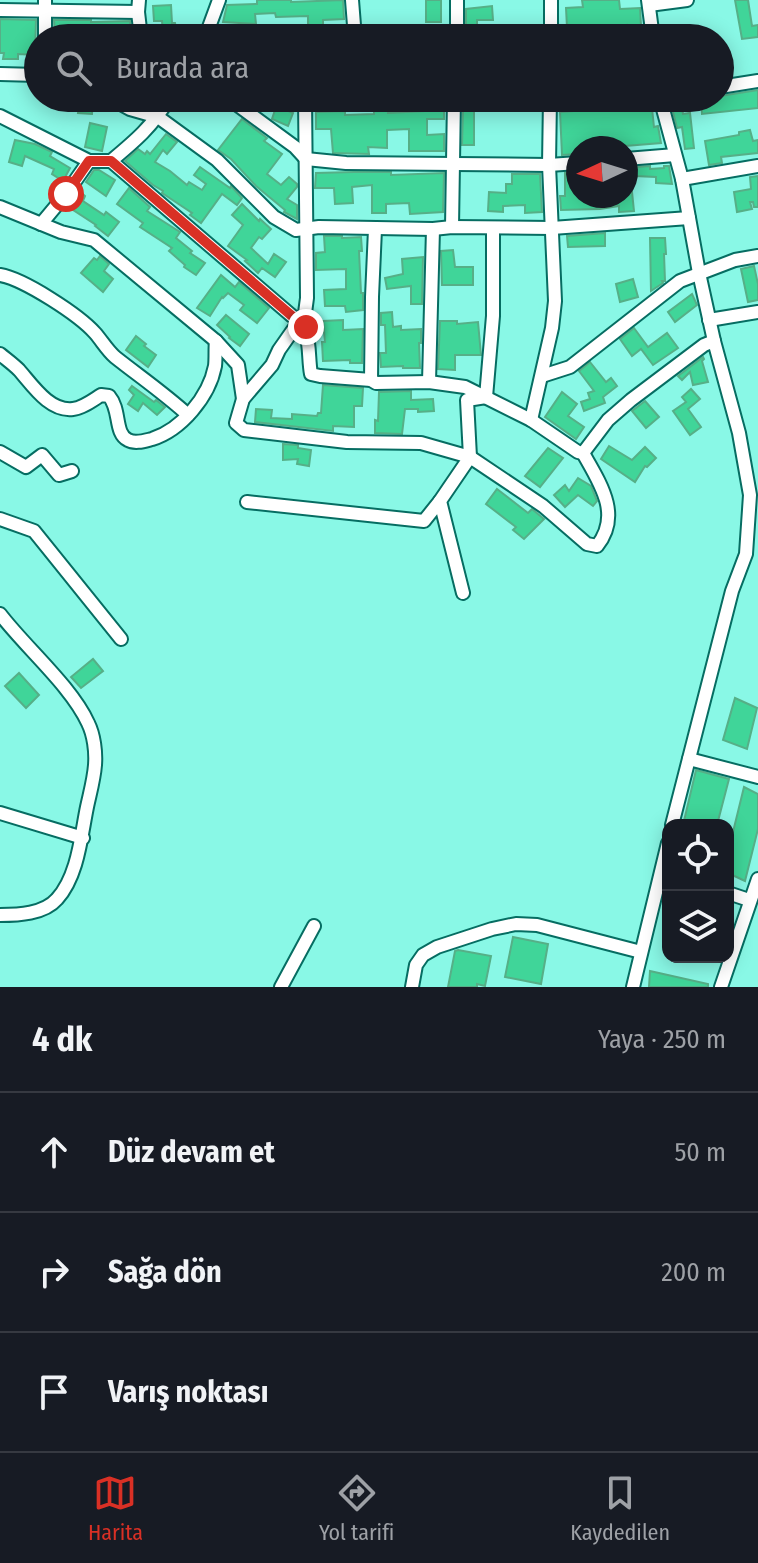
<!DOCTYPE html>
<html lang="tr">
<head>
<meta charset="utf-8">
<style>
  body { margin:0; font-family:"Fira Sans Condensed",sans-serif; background:#20242c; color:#f1f3f6 }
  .controls { position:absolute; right:24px; bottom:24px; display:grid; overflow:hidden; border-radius:16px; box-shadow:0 4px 20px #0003 }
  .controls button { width:72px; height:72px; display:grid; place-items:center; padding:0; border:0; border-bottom:2px solid #363941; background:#171b24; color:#f1f3f6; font:40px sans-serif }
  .compass { position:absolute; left:566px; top:136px; width:72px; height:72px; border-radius:50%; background:#171b24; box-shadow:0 4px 20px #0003; rotate:266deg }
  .stop { position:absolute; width:24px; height:24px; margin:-18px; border:6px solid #d93025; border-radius:50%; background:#fff }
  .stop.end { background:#d93025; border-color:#fff; box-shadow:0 2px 8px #0008 }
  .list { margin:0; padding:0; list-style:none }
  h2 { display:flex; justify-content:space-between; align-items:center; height:104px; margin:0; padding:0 32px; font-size:34px }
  h2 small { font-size:26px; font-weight:400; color:#9ea1a6 }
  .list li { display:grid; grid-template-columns:52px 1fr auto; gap:24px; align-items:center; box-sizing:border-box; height:120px; padding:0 32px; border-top:2px solid #363941 }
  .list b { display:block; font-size:30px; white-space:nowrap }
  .list em { font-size:26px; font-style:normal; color:#9ea1a6 }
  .icon { flex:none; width:44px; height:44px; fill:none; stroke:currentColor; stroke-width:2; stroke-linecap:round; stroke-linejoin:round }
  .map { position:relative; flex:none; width:758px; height:987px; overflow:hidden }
  .search { position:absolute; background:#171b24; box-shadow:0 4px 20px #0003; left:24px; right:24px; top:24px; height:88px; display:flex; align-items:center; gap:20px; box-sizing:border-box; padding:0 28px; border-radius:44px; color:#9ea1a6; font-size:30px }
  .sheet { height:464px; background:#171b24 }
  nav { display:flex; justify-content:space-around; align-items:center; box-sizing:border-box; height:112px; border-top:2px solid #363941; background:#171b24; font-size:22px; color:#9ea1a6 }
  nav a { display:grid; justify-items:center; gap:4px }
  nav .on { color:#d93025 }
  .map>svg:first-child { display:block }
</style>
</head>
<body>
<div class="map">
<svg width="758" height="987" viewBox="0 0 758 987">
  <rect width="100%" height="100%" fill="#89f8e6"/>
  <!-- building -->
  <g fill="#40d599" stroke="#56af87" stroke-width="2">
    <polygon points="257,0 291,0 291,2 343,0 344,19 323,20 323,27 308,27 308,16 276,17 275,13 255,14 256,24 223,22 227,5 257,4"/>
    <rect x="426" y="0" width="15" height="22"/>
    <polygon points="582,0 619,0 620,9 640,8 641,25 627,26 627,25 602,28 601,25 567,27 566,8 583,7"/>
    <polygon points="735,0 748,0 752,26 758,25 758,37 742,39"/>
    <polygon points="171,5 172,23 175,23 177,33 163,34 162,21 154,21 153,6"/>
    <polygon points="492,6 493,20 477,20 477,29 466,29 466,9"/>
    <polygon points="0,19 36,20 35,55 18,54 18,59 3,59 4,53 0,53"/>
    <polygon points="54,20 91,20 91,22 130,21 131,33 117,34 117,31 102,32 102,36 91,36 91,38 55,38"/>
    <polygon points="758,90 758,108 702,114 701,98 720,98 720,96"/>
    <polygon points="52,98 93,98 92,114 78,113 79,106 52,102"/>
    <polygon points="270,98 295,98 295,103 284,104 284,109 293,113 288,126 272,119 277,104 271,105"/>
    <polygon points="651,99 654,127 658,126 661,143 601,148 601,146 581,147 578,148 578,154 562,155 560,112 628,107 635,105 636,100"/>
    <polygon points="680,99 683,114 690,113 694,148 685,149 682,127 677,128 670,100"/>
    <polygon points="444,110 444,119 427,119 427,135 444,134 444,151 409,151 409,129 387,130 387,148 368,147 369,154 333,153 331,129 316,129 316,112 345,111 345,115 374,114 374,111 388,111 388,113"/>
    <polygon points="463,110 474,111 474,145 462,145"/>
    <polygon points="242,119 267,138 264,141 282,154 267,174 281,185 289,177 297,184 297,187 287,199 297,205 297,219 284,212 285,210 256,186 231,159 218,150"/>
    <polygon points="90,123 107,127 102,151 85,147"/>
    <polygon points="750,130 753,141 758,140 758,153 721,157 722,163 709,165 705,141 739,135 739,132"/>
    <polygon points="166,134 177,142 167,154 163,150 155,162 170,171 187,185 189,182 202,190 206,184 194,175 200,167 230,188 231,186 242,198 237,205 222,194 201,223 190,215 192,213 162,193 163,191 153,185 125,161 138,149 145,154 147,151 150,154"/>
    <polygon points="15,140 35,144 52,152 50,156 70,168 63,181 52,174 54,169 25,156 22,166 9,162"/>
    <polygon points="650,166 650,169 664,168 664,166 669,166 672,184 656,183 656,177 635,176 636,167"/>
    <polygon points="94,170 99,170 115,180 106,196 86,182"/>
    <polygon points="354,172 391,172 391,175 444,173 443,212 410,214 409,203 386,204 386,213 372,213 372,185 352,187 353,203 335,204 334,188 315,188 316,173"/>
    <polygon points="578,172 578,196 626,196 626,193 632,192 634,211 619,212 619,206 600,209 561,210 560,196 565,196 565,173"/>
    <polygon points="512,174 540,174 542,212 525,213 525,205 503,206 503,212 488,211 489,192 506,193 506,184 512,184"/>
    <polygon points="758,176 758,207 754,207 753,202 750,202 752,209 737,212 734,192 751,189 750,177"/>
    <polygon points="129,188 150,207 147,211 180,232 176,238 192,251 190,253 205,263 196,275 184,267 185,265 169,251 172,248 140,227 143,223 117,204"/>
    <polygon points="79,191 85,196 83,201 104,215 106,212 119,222 108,236 95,226 96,225 67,206"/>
    <polygon points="242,204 259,221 260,219 271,229 262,239 259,237 251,248 268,264 274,254 286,262 275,277 262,268 258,273 245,261 247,260 228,246 243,225 232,215"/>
    <polygon points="605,233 605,246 568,247 567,236"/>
    <polygon points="324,236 342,236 342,238 361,237 362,251 359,251 361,293 363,293 363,310 346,312 345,306 325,306 324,290 346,289 346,269 316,270 316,253 325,252"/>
    <polygon points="650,238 665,238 666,254 664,254 665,281 662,281 663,283 651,291"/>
    <polygon points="453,250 455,267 473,267 473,285 442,285 441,251"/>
    <polygon points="100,256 109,264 104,271 113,279 103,292 81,273 94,258 97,260"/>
    <polygon points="423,257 422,304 411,304 411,286 387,289 385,278 403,274 402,259"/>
    <polygon points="754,266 758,284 758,300 748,302 741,269"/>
    <polygon points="221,275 235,287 239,282 269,308 257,323 240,310 244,305 228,293 223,298 222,297 210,316 197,308"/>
    <polygon points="633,279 638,297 620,302 616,284"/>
    <polygon points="692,294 697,305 675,322 668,312"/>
    <polygon points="392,312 393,327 401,326 401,330 421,329 421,343 419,343 420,368 403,368 403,366 381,367 380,353 386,353 385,325 381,325 381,313"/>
    <polygon points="226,315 249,334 240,346 229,338 230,337 217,325"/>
    <polygon points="343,320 343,330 363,329 362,363 350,363 350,360 323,361 322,342 325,342 323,321"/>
    <polygon points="440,321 457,321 457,324 478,322 481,355 455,355 455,370 438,369"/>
    <polygon points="634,328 648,347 667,333 678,348 653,365 641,349 632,356 620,339"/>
    <polygon points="136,336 146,344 144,346 156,355 148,367 126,350"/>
    <polygon points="703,357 704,359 702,361 708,382 693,385 690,372 682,380 678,376"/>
    <polygon points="590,362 606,382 611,378 617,386 603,397 605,403 584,411 581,402 590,399 588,393 594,391 579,371"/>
    <polygon points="323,385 363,388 362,406 354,406 354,427 333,426 333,431 255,422 256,409 272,410 271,418 292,419 292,414 317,416 318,413 321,413"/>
    <polygon points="132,386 154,402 156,400 165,407 157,415 143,403 138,411 128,404 134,395 129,390"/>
    <polygon points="691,389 700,399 688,409 701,427 690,435 673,411 686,402 682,397"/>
    <polygon points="411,391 411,400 433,399 434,411 418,412 418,409 405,409 402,434 375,433 375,420 378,421 379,392"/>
    <polygon points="562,392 577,404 568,416 584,427 576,439 545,417"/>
    <polygon points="645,401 659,417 646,428 632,411"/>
    <polygon points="283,444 298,445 298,448 311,450 309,466 297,464 298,459 283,460"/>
    <polygon points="609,446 632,460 645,447 656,458 647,467 645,466 635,482 601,459"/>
    <polygon points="548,448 563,458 540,487 525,476"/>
    <polygon points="578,478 591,486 597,501 593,506 578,495 565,507 554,495 565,485 569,491"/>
    <polygon points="497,489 528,513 532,509 544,519 524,539 513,530 516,527 486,504"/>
    <polygon points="93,659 103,671 81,688 71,677"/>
    <polygon points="19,673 39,695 26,708 5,686"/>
    <polygon points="735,698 757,708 747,749 723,740"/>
    <polygon points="696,770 729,779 717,825 683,825"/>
    <polygon points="744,787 758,794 758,829 745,881 728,873 728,837 729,831 733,832"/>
    <polygon points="513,937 548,944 541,984 505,977"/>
    <polygon points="458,950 491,956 485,986 477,984 477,987 448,987 455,951"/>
    <polygon points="650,971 708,984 708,987 649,987"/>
  </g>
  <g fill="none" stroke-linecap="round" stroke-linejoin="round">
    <!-- minor casing -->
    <g stroke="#066d62" stroke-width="16">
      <g id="minor">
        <polyline points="139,0 138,12 141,38"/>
        <polyline points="352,0 355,38"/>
        <polyline points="648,0 653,38"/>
        <polyline points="649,5 687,0"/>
        <polyline points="0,10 138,12"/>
        <polyline points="45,38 45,0"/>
        <polyline points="205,38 219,0"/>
        <polyline points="206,38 222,32 290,35 295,38"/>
        <polyline points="416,38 495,38"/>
        <polyline points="457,38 457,0"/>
        <polyline points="551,38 551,0"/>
        <polyline points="591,38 653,35"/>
        <polyline points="0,74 38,75"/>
        <polyline points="720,87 758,81"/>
        <polyline points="110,98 130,109 158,117 217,160 274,217 296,230 319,227 433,229 452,227 552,228 689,218"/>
        <polyline points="228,98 295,147 306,159 346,163 549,165 578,163"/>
        <polyline points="305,98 307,298 305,313 279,350 272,365 243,399 236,423 244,430 347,442 421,443 470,457 467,400 486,397 493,316 493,228"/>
        <polyline points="660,98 682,179 699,273 714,341 739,433 750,495 746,554 732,591 672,825"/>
        <polyline points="305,103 454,101 550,104 627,98"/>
        <path d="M0,116L89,161H111L292,316C313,327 307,353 311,374L320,376L371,380L376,383L429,382L465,387L531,420L578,452L583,453L608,420L631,400L704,345L714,341"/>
        <polyline points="626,159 675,155"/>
        <path d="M111,161C135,141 153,126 169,98"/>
        <polyline points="682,179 758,166"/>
        <polyline points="0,207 61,232 94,240 216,341 238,365 243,399"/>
        <polyline points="41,224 66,194 89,161"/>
        <polyline points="452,227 454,98"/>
        <path d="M0,275C24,279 79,315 95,333C102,341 107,350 115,357C139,376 165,394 188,415"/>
        <polyline points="709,320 758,312"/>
        <path d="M0,354C6,359 13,364 19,370C33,386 50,412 73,409C83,408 93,400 101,395L109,396C121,410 114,433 128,440C135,444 144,441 152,439C181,430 209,397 215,366C216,358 215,349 216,341"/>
        <polyline points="542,376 570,367 680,281 735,260 758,256"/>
        <polyline points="371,380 372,297 375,229"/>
        <polyline points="429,382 433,229"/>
        <polyline points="531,420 552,328 555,301 549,165 550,98"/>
        <polyline points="0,452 26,467 42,455 59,475 72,471"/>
        <polyline points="247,502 424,521 440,501"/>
        <polyline points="0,519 34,531 121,639"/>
        <path d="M463,593L440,501L470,457L543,506L587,544L597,546C622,515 600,483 583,453"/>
        <path d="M0,614C26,648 71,686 88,723C94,735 96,752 95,765C94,779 90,793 87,807C81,836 78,876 57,899C44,914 18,915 0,915"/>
        <polyline points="689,759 758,777"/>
        <polyline points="0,813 83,838"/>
        <polyline points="728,893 749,900"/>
        <polyline points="281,987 314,926"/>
        <polyline points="412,987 416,965 423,955 437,947 492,929 516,924 537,925 641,952"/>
        <polyline points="633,987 668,843"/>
        <polyline points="721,987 758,879"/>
      </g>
    </g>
    <!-- minor -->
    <use href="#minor" stroke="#fff" stroke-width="12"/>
  </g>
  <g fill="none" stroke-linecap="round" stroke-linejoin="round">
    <!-- route -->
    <polyline stroke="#d93025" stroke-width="10" points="66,194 89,161 111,161 292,316 301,320 306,327"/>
  </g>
</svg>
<div class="controls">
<button><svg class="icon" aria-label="locate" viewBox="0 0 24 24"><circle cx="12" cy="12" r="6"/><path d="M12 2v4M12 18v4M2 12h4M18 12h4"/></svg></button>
<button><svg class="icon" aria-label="layers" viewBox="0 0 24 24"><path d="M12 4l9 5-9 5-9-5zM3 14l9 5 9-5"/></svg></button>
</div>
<svg class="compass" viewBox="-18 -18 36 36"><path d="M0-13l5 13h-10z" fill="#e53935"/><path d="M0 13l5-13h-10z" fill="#9ea1a6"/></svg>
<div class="stop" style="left:66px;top:194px"></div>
<div class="stop end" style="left:306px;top:327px"></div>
<div class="search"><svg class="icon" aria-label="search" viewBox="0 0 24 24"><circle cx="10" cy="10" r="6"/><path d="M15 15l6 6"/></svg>Burada ara</div>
</div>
<section class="sheet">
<h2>4 dk<small>Yaya · 250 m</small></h2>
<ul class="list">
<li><svg class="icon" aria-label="ahead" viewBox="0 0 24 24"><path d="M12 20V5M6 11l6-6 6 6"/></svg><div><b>Düz devam et</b></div><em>50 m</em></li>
<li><svg class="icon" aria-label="right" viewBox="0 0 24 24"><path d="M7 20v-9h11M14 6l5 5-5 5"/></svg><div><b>Sağa dön</b></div><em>200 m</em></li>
<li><svg class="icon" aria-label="arrive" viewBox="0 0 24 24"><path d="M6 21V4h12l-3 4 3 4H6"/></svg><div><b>Varış noktası</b></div></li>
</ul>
</section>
<nav>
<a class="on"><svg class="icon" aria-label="map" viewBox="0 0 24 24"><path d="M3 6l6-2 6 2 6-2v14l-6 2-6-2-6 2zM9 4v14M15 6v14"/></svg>Harita</a>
<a><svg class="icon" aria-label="directions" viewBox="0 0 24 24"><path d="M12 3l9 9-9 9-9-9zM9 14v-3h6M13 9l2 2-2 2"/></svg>Yol tarifi</a>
<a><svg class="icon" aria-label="saved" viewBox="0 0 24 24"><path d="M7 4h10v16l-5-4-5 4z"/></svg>Kaydedilen</a>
</nav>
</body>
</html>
